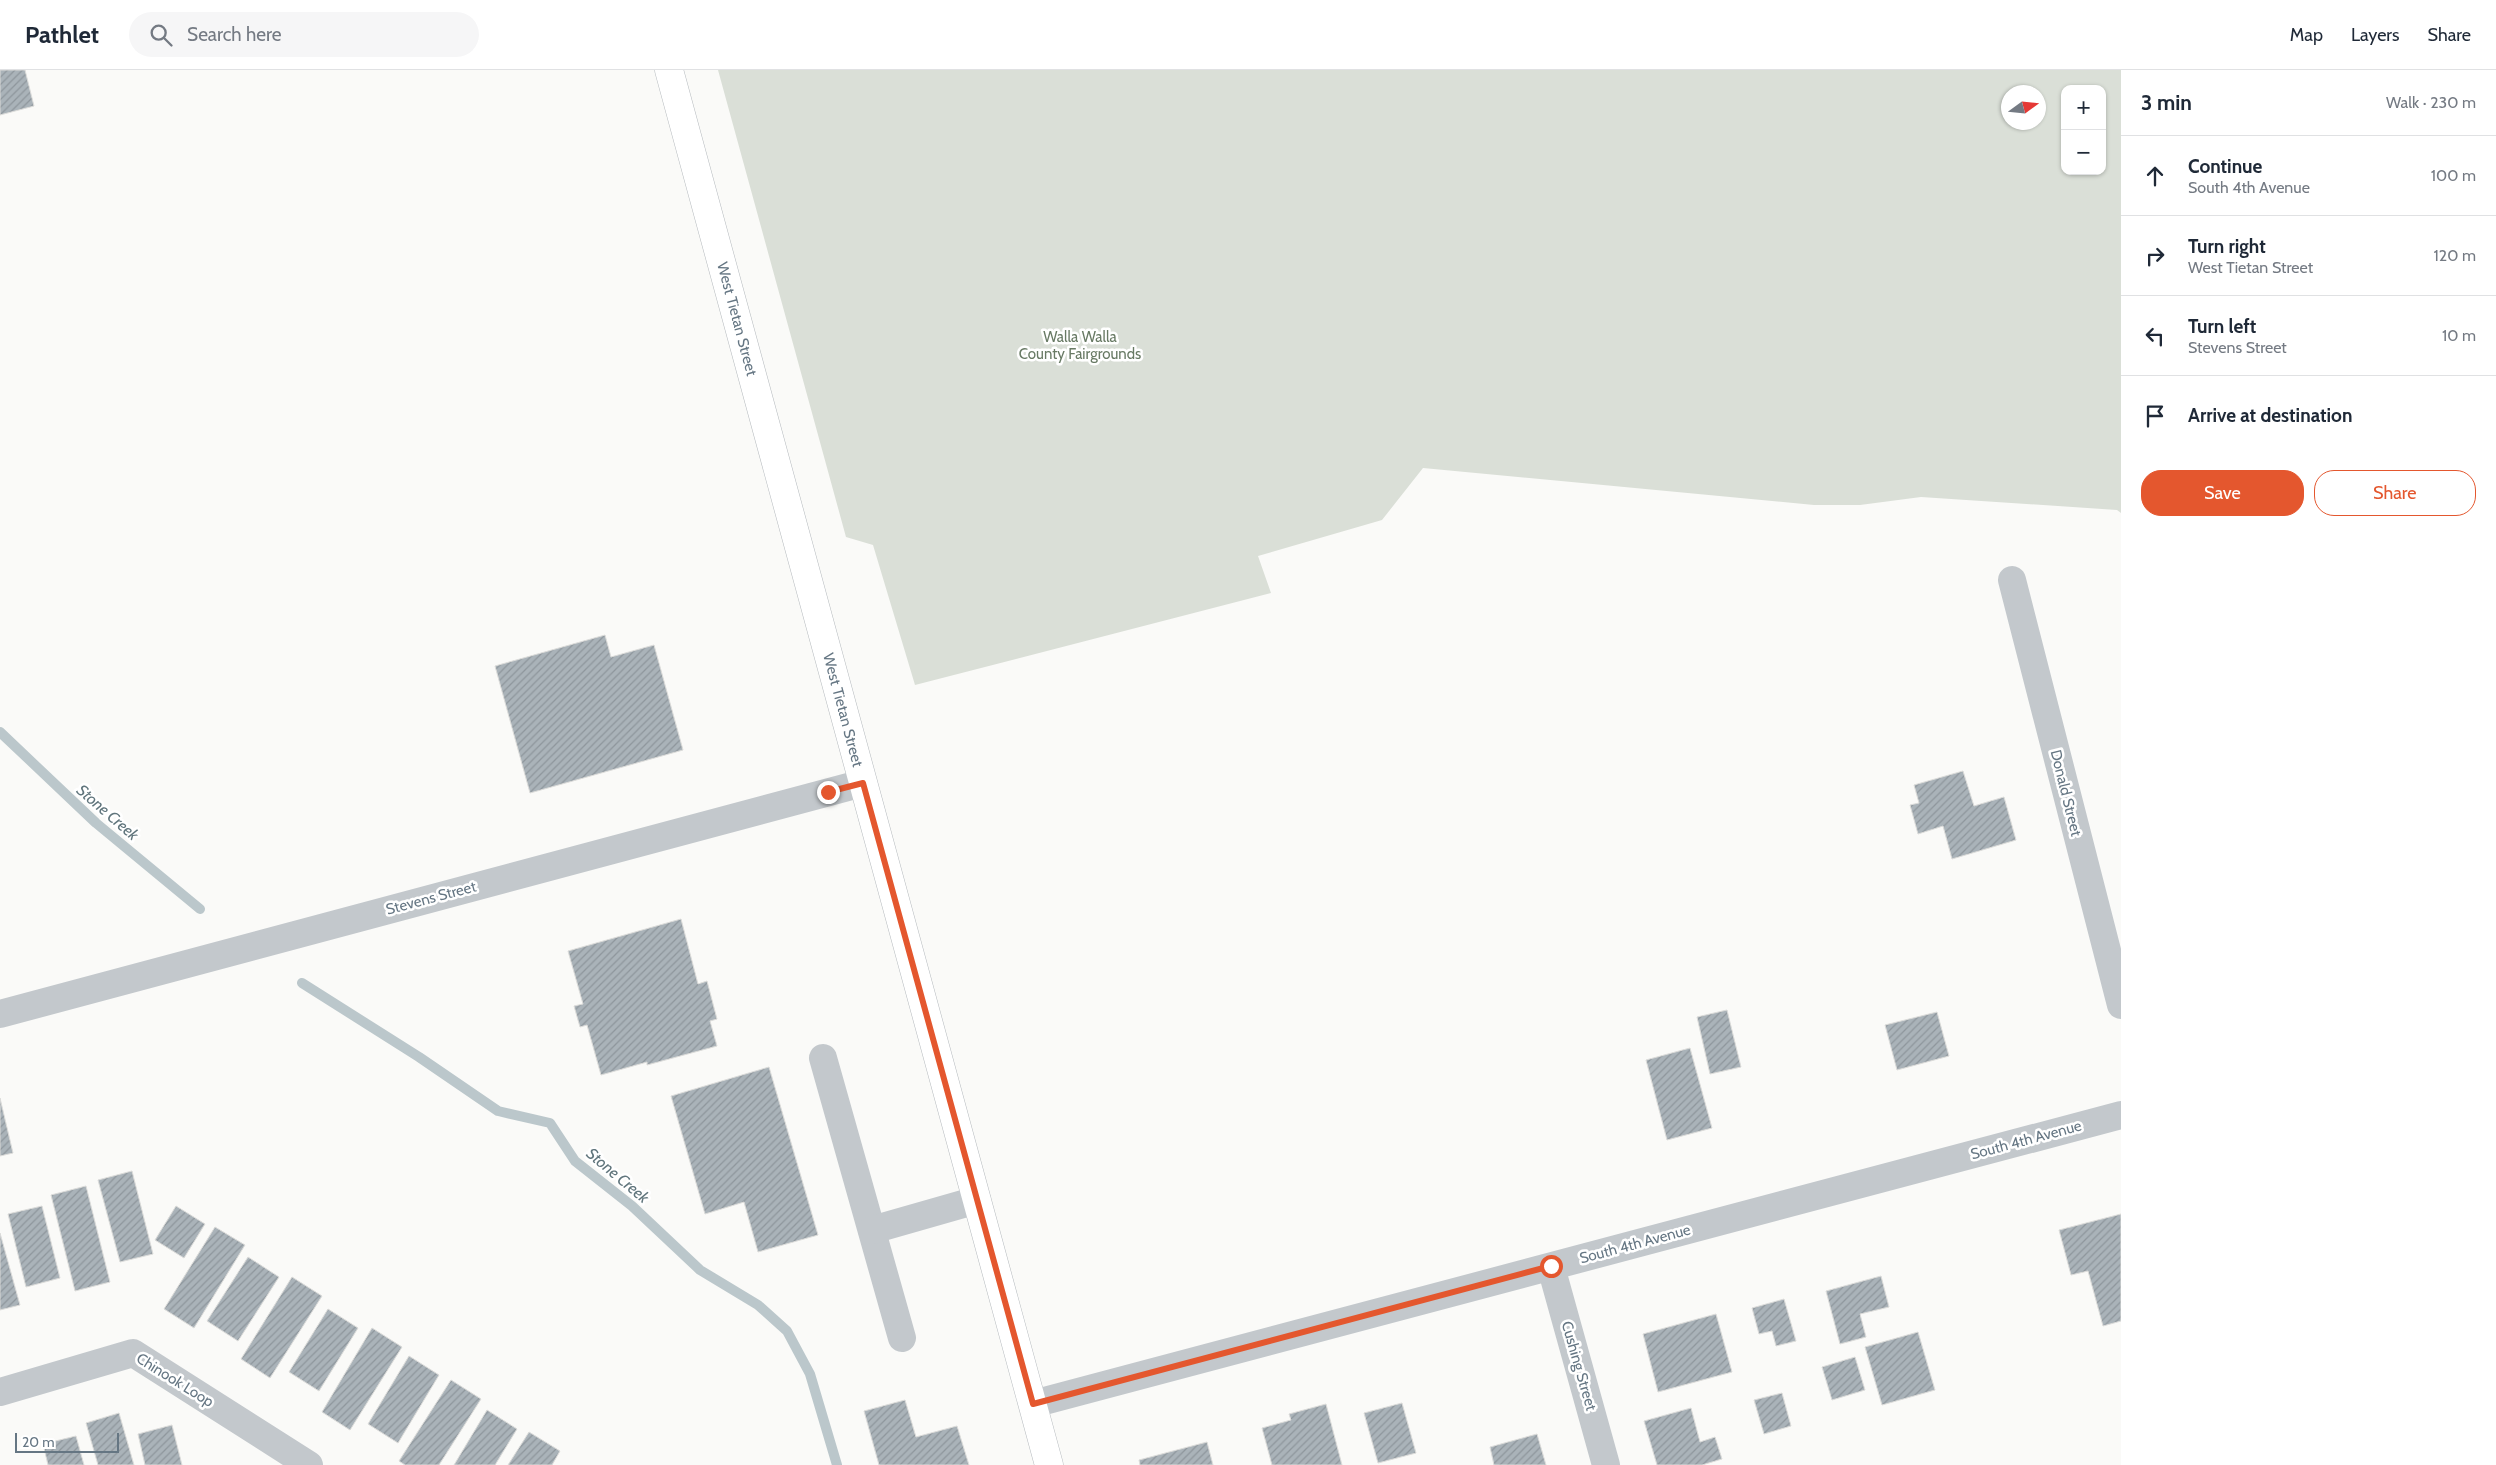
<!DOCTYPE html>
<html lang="en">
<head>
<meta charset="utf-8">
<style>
  body { margin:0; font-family:Cabin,sans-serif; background:#f6f6f7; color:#1f2937 }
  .controls { position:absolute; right:15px; top:15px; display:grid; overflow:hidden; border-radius:10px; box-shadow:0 1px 4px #0004 }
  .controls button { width:45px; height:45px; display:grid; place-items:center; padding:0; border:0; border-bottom:1px solid #e0e1e3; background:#fff; color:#1f2937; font:25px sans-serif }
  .compass { position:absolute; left:2001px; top:15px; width:45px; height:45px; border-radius:50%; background:#fff; box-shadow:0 1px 4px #0004; rotate:75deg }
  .scale { position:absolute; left:15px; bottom:12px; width:104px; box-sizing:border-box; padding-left:5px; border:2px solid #657683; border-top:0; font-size:14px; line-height:18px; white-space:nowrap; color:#657683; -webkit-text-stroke:4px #fff; paint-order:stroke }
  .stop { position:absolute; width:15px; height:15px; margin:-11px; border:4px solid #e4572e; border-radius:50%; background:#fff }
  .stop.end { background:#e4572e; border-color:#fff; box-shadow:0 1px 5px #0008 }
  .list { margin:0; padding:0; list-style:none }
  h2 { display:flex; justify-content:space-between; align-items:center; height:65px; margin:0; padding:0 20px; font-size:21px }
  h2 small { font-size:16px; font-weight:400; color:#747a83 }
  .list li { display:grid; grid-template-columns:32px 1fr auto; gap:15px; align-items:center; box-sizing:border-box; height:80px; padding:0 20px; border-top:1px solid #e0e1e3 }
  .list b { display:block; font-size:19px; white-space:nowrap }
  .list p { margin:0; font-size:16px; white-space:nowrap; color:#747a83 }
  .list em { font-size:16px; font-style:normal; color:#747a83 }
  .actions { display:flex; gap:10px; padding:15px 20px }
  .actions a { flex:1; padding:11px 0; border:1px solid #e4572e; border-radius:20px; text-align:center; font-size:18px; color:#e4572e }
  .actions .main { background:#e4572e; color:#fff }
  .icon { flex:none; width:28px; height:28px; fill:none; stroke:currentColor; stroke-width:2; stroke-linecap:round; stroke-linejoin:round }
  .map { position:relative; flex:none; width:2121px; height:1395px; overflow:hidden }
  header { display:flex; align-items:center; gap:30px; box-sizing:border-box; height:70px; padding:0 25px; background:#fff; border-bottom:1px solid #e0e1e3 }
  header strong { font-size:24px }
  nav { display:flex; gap:28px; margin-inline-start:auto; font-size:18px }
  .search { width:350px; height:45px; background:#f6f6f7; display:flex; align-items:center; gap:12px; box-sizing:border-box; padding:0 18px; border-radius:28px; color:#747a83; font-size:19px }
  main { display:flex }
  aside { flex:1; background:#fff }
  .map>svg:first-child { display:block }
</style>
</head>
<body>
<header>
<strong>Pathlet</strong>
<div class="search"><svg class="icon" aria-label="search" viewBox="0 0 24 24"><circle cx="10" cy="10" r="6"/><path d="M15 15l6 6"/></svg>Search here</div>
<nav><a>Map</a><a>Layers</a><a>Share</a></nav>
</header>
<main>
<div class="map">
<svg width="2121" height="1395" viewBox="0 0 2121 1395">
  <defs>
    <pattern id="building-hatch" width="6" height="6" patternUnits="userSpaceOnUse" patternTransform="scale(1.25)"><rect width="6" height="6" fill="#aab3b9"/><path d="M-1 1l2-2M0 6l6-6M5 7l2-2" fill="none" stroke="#8e969c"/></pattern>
  </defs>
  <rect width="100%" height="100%" fill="#fafaf8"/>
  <!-- green -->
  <path fill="#dadfd7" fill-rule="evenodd" d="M718,0H2121V443L2117,440L1921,427L1860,435H1814L1423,398L1382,450L1258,486L1271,523L915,615L873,475L846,467ZM2065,19H2102V101H2065ZM2008,22H2038V52H2008Z"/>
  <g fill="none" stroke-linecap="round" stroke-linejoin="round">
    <!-- stream -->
    <g stroke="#bbc7cb" stroke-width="10">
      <polyline points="0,662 96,753 200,839"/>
      <polyline points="302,913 419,987 498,1041 550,1053 575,1091 632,1136 700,1200 758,1235 787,1261 810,1304 837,1395"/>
    </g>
  </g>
  <!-- building -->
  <g fill="url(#building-hatch)" stroke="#dcdcda">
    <polygon points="0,0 25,0 34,36 0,45"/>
    <polygon points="605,565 611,587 654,575 683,680 530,723 495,596"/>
    <polygon points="1963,701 1974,736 2004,727 2016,770 1952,789 1943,756 1918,764 1910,735 1919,733 1914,715"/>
    <polygon points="681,849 698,914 707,911 717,949 710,951 717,976 647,995 647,992 601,1005 587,955 580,957 574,936 583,934 568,881"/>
    <polygon points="1727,940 1741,997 1710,1004 1697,947"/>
    <polygon points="1937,942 1949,986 1897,1000 1885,955"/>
    <polygon points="1690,978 1712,1058 1667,1070 1646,990"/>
    <polygon points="769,997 818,1165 758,1182 744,1132 705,1144 671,1026"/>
    <polygon points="0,1028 13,1083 0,1086"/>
    <polygon points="132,1101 153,1184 120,1192 98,1110"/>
    <polygon points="86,1116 110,1212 75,1221 51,1125"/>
    <polygon points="42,1136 60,1208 26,1217 8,1144"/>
    <polygon points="176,1136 205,1154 184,1188 155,1170"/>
    <polygon points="2121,1144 2121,1251 2103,1256 2088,1201 2071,1205 2059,1160"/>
    <polygon points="215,1157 245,1175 194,1258 164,1239"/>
    <polygon points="0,1163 20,1235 0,1240"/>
    <polygon points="248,1187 279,1207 238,1271 207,1251"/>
    <polygon points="1881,1206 1889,1237 1860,1244 1866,1267 1840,1274 1826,1221"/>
    <polygon points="292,1207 322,1226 270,1308 241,1289"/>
    <polygon points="1784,1229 1796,1271 1776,1276 1772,1261 1759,1264 1752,1238"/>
    <polygon points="328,1239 358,1258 319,1321 289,1302"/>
    <polygon points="1716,1244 1732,1302 1658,1322 1643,1264"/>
    <polygon points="372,1258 402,1277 350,1360 322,1342"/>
    <polygon points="1918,1262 1935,1320 1882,1335 1865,1277"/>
    <polygon points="409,1286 439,1305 398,1373 368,1354"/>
    <polygon points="1855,1287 1865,1320 1832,1330 1822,1297"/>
    <polygon points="451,1310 481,1329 439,1395 405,1395 399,1391"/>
    <polygon points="1782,1323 1791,1356 1764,1364 1754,1330"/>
    <polygon points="905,1330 916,1367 957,1356 969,1395 879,1395 864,1341"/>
    <polygon points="1402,1333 1416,1383 1378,1393 1364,1343"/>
    <polygon points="1326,1334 1342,1395 1272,1395 1262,1358 1291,1350 1289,1344"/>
    <polygon points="1691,1338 1700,1372 1715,1367 1722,1389 1702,1395 1657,1395 1644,1351"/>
    <polygon points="487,1340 517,1359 495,1395 454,1395"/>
    <polygon points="119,1343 134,1395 98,1395 86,1353"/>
    <polygon points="172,1355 182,1395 145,1395 138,1364"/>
    <polygon points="529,1362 560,1381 552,1395 508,1395"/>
    <polygon points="1537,1364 1546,1395 1494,1395 1490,1377"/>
    <polygon points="76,1366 84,1395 48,1395 43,1374"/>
    <polygon points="1207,1372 1213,1395 1140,1395 1139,1390"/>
  </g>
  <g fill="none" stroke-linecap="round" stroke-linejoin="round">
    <!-- major casing -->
    <g stroke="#b5babe" stroke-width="29">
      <polyline id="major" points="669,0 1049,1395"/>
    </g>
    <!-- minor -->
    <g stroke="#c3c8cc" stroke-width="28">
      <polyline points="2012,510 2121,935"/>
      <polyline points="0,944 863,713"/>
      <polyline points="823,988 902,1268"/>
      <polyline points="872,1160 977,1130"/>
      <polyline points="1551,1197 1606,1395"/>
      <polyline points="0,1322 133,1283 309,1395"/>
      <polyline points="1033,1334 2121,1045"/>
    </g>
    <!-- major -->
    <use href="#major" stroke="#fff" stroke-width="28"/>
  </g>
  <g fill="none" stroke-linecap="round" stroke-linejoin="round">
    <!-- route -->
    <polyline stroke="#e4572e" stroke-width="6" points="828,722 863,713 1033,1334 1551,1196"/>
  </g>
  <g text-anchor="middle" stroke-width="5" stroke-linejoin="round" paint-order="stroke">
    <!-- street labels -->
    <g font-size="15" fill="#657683" stroke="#fff">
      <text transform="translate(737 249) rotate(75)" y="5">West Tietan Street</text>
      <text transform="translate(843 640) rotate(75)" y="5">West Tietan Street</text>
      <text transform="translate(2066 723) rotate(76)" y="5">Donald Street</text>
      <text transform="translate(431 828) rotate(-15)" y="5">Stevens Street</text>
      <text transform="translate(2026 1070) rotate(-15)" y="5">South 4th Avenue</text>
      <text transform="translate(1635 1174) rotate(-15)" y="5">South 4th Avenue</text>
      <text transform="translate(1579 1296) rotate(74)" y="5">Cushing Street</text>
      <text transform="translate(175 1310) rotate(32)" y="5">Chinook Loop</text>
    </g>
    <!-- park labels -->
    <g font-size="15" fill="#687a64" stroke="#fff">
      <text x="1080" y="272">Walla Walla<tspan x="1080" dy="17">County Fairgrounds</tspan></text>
    </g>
    <!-- water labels -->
    <g font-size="16" font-style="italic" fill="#60757c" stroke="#fff">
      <text transform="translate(108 742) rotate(41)" y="6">Stone Creek</text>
      <text transform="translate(618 1105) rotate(40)" y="6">Stone Creek</text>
    </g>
  </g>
</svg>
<div class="controls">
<button>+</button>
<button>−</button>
</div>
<svg class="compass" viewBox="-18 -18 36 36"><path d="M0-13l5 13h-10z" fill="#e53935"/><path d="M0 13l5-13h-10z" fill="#747a83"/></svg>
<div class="scale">20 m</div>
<div class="stop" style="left:1551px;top:1196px"></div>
<div class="stop end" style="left:828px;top:722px"></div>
</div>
<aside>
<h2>3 min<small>Walk · 230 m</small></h2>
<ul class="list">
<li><svg class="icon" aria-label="ahead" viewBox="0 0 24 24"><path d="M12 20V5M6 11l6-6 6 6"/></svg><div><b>Continue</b><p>South 4th Avenue</p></div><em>100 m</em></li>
<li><svg class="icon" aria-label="right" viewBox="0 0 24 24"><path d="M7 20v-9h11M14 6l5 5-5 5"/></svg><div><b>Turn right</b><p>West Tietan Street</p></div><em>120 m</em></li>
<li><svg class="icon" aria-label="left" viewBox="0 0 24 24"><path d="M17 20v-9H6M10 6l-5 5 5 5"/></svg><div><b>Turn left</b><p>Stevens Street</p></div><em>10 m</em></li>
<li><svg class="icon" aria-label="arrive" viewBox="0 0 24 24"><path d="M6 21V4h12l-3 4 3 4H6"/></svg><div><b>Arrive at destination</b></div></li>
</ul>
<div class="actions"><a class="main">Save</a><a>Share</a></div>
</aside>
</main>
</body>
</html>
